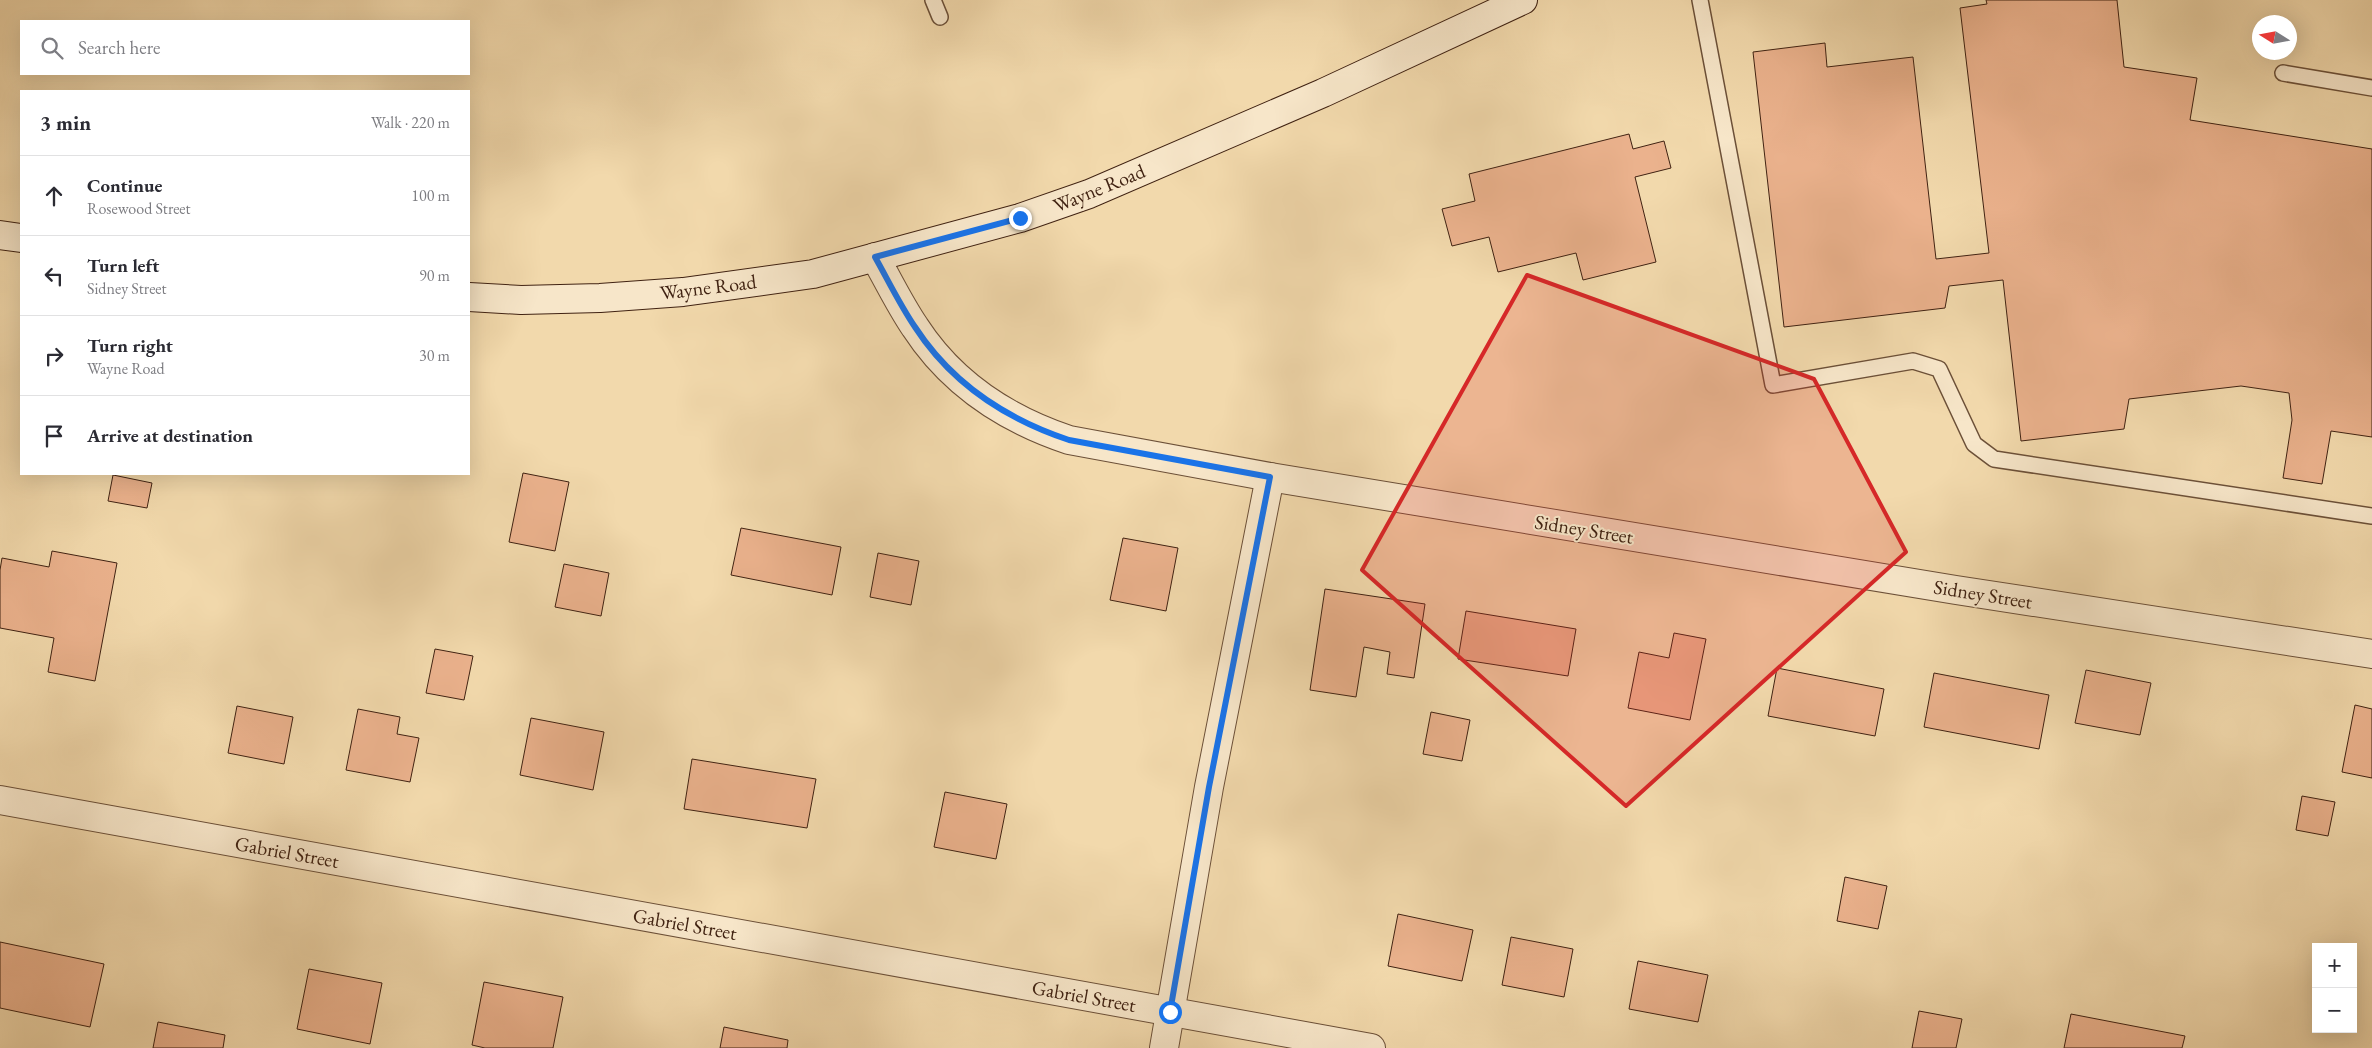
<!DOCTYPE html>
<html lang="en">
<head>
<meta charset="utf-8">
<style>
  body { margin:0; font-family:"EB Garamond",serif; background:#f7f7f7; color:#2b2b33 }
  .controls { position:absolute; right:15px; bottom:15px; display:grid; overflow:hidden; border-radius:0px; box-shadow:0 5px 20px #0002 }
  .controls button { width:45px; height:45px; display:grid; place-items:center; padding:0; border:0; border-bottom:1px solid #e1e1e2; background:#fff; color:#2b2b33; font:25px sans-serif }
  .compass { position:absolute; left:2252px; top:15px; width:45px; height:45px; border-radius:50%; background:#fff; box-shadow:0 5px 20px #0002; rotate:281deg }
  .stop { position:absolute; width:15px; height:15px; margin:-11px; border:4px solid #1a73e8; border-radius:50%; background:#fff }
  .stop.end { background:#1a73e8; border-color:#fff; box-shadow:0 1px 5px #0008 }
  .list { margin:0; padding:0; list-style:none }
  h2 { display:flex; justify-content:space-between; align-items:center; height:65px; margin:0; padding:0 20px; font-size:21px }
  h2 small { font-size:16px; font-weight:400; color:#7c7c81 }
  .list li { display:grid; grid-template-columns:32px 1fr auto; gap:15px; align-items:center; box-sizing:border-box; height:80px; padding:0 20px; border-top:1px solid #e1e1e2 }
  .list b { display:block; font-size:19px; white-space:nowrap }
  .list p { margin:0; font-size:16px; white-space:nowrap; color:#7c7c81 }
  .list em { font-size:16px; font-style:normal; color:#7c7c81 }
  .icon { flex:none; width:28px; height:28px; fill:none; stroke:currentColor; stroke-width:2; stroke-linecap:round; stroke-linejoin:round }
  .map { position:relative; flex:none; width:2372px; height:1048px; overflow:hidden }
  .search { position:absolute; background:#fff; box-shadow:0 5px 20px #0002; left:20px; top:20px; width:450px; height:55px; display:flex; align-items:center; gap:12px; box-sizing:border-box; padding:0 18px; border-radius:0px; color:#7c7c81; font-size:19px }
  .panel { position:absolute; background:#fff; box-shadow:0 5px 20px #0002; left:20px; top:90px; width:450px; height:385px; border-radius:0px }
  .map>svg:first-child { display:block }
</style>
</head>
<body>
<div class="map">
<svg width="2372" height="1048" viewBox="0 0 2372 1048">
  <rect width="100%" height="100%" fill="#f2d9ac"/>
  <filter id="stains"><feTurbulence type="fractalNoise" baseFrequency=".004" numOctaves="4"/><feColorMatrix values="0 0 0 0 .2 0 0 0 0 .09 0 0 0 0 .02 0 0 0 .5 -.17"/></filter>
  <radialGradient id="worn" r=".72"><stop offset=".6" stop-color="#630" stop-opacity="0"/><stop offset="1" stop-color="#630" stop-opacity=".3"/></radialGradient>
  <!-- building -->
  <g fill="#ebb28d" stroke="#402212">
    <polygon points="1986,0 2117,0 2124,67 2197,78 2190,120 2372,149 2372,437 2331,431 2322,484 2283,478 2292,420 2289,393 2241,386 2129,399 2124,429 2021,441 2003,280 1949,286 1945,308 1784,327 1753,52 1825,43 1827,67 1913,57 1936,259 1989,253 1960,8 1987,4"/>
    <polygon points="1629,134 1633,149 1664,141 1671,168 1635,177 1656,262 1583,280 1576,253 1498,272 1489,237 1452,246 1442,209 1475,201 1469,174"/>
    <polygon points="523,473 569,482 555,551 509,542"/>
    <polygon points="113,475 152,483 147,508 108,501"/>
    <polygon points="741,528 841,547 832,595 731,575"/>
    <polygon points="1123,538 1178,548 1166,611 1110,600"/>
    <polygon points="52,551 117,563 95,681 48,672 54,638 0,628 0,570 2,558 49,567"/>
    <polygon points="878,553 919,561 911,605 870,597"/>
    <polygon points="564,564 609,573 601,616 555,607"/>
    <polygon points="1325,589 1425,604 1414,678 1387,674 1390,652 1364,647 1356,697 1310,690"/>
    <polygon points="1466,611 1576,629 1568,676 1458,659"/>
    <polygon points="1674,633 1706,639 1690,720 1628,708 1639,652 1669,658"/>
    <polygon points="435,649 473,656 464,700 426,693"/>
    <polygon points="1777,668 1884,689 1875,736 1768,716"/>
    <polygon points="2086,670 2151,683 2140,735 2075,723"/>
    <polygon points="1934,673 2049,695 2039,749 1924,727"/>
    <polygon points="2355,705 2372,709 2372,778 2342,772"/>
    <polygon points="237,706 293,717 284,764 228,753"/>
    <polygon points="358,709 400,717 397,734 419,738 410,782 346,770"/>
    <polygon points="1431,712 1470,720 1462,761 1423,754"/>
    <polygon points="531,718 604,732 593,790 520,775"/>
    <polygon points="692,759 816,779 807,828 684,809"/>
    <polygon points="945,792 1007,804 996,859 934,847"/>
    <polygon points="2302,796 2335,802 2328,836 2296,830"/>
    <polygon points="1845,877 1887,886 1878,929 1837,921"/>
    <polygon points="1398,914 1473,930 1462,981 1388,966"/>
    <polygon points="1511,937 1573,949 1564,997 1502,985"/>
    <polygon points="0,942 104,964 90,1027 0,1008"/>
    <polygon points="1638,961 1708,975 1698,1022 1629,1009"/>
    <polygon points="309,969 382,983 370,1044 297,1029"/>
    <polygon points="484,982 563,997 553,1048 485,1048 472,1045"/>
    <polygon points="1919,1011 1962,1019 1956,1048 1912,1048"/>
    <polygon points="2071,1014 2185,1036 2182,1048 2064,1048"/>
    <polygon points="158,1022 225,1035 223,1048 153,1048"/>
    <polygon points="724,1027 788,1040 787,1048 720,1048"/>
  </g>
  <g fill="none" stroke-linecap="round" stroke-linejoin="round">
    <!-- service casing -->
    <g stroke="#6c5038" stroke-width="18">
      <g id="service">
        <polyline points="933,0 940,17"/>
        <polyline points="1700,0 1773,385 1913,361 1939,369 1974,444 1994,459 2372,516"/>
        <polyline points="2283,73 2372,88"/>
      </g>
    </g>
    <!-- minor casing -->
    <g stroke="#6c5038" stroke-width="30">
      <g id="minor">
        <path d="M875,257C888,280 900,305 915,327C952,384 1006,419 1069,440L1270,477L1956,590L2372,654"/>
        <polyline points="0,800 1371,1048"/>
        <polyline points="1164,1048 1209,787 1270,477"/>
      </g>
    </g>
    <!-- secondary casing -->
    <g stroke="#402212" stroke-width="30">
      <g id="secondary">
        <polyline points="0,235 21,238"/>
        <polyline points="469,297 521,300 600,298 683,292 813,274 1020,218 1089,194 1323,93 1523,0"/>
      </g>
    </g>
    <!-- service -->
    <use href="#service" stroke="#f7e6c9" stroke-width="15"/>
    <!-- minor -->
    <use href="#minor" stroke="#f7e6c9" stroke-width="28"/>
    <!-- secondary -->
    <use href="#secondary" stroke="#f7e6c9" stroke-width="28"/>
  </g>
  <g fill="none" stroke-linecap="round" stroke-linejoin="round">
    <!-- route -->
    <path stroke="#1a73e8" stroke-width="6" d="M1020,218L875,257C888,280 900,305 915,327C952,384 1006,419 1069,440L1270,477L1209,787L1170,1012"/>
  </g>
  <!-- marked area -->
  <path fill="#d62828" fill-opacity="0.2" stroke="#d62828" stroke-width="4" stroke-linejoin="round" d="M1527,275L1814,379L1906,552L1626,806L1362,570Z"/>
  <g text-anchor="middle" stroke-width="4" stroke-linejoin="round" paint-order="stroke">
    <!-- street labels -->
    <g font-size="20" fill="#402212" stroke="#f7e6c9">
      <text transform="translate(1099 188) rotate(-22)" y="7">Wayne Road</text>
      <text transform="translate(708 287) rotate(-7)" y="7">Wayne Road</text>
      <text transform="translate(1584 529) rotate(9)" y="7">Sidney Street</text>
      <text transform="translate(1983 594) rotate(9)" y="7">Sidney Street</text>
      <text transform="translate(287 852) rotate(10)" y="7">Gabriel Street</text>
      <text transform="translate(685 924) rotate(10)" y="7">Gabriel Street</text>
      <text transform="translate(1084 996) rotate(10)" y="7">Gabriel Street</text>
    </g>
  </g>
  <rect width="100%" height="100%" filter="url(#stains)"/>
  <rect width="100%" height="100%" fill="url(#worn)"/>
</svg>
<div class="controls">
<button>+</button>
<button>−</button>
</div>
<svg class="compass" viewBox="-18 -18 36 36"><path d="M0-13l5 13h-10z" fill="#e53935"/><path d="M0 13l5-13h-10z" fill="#7c7c81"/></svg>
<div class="stop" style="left:1170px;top:1012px"></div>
<div class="stop end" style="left:1020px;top:218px"></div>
<div class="search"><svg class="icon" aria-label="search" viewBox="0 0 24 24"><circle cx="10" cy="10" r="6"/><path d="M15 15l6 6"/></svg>Search here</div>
<section class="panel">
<h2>3 min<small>Walk · 220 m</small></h2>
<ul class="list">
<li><svg class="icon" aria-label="ahead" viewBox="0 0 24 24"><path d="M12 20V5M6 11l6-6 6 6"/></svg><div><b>Continue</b><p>Rosewood Street</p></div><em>100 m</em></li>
<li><svg class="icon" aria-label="left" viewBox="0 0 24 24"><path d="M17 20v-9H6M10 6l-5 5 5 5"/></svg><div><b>Turn left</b><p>Sidney Street</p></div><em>90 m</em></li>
<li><svg class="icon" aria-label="right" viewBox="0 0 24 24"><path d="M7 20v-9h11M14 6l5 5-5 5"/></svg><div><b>Turn right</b><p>Wayne Road</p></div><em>30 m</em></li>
<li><svg class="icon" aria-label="arrive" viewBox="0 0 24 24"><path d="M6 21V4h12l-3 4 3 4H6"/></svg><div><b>Arrive at destination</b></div></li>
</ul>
</section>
</div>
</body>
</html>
